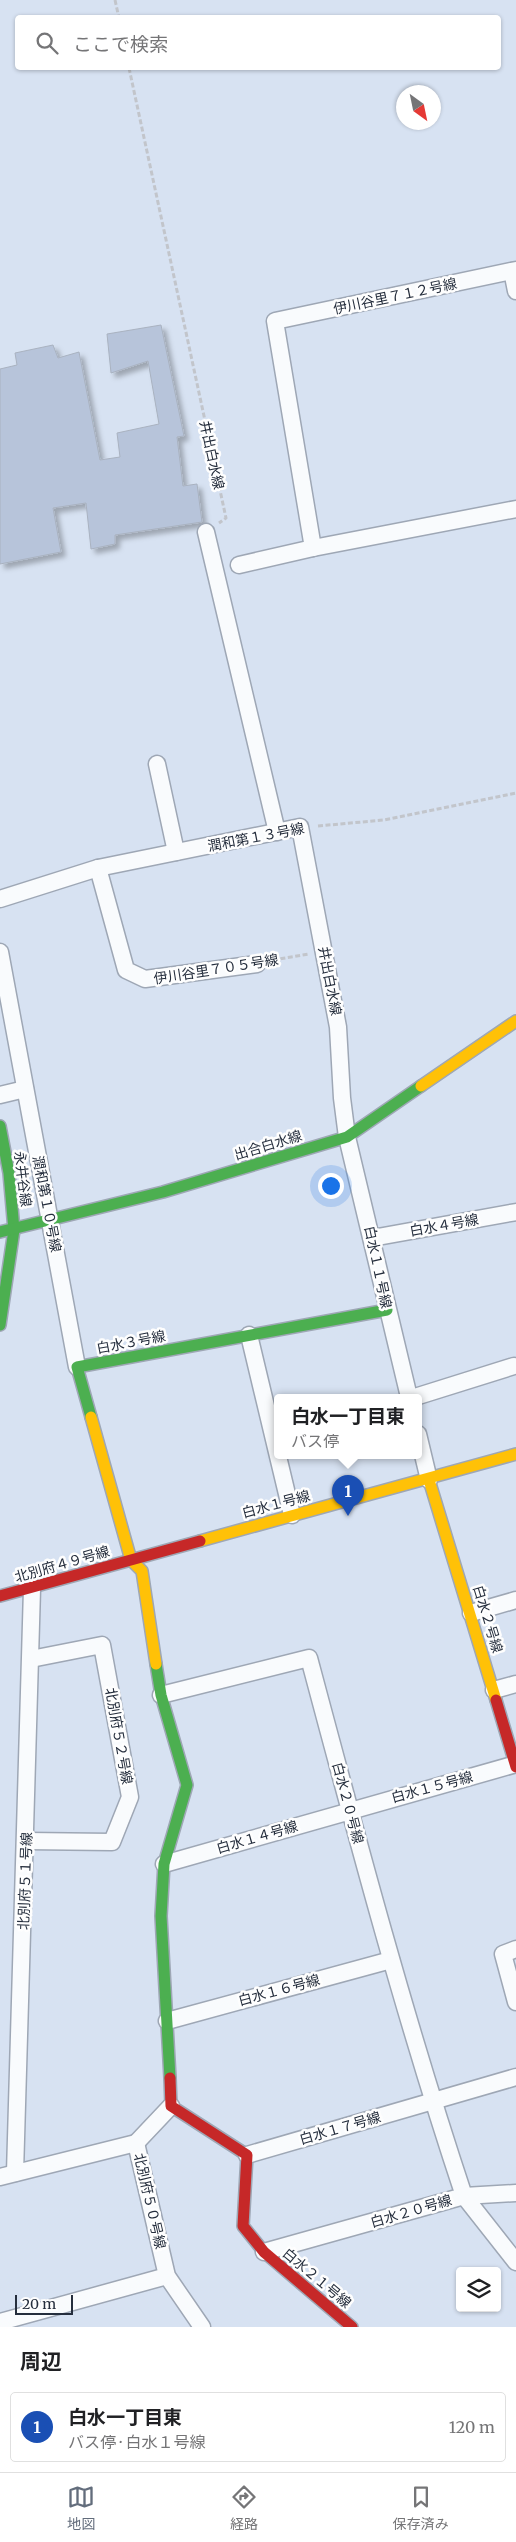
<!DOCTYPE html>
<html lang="ja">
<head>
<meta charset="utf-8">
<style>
  body { margin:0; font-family:Merriweather,"Noto Sans JP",serif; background:#f6f6f6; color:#202124 }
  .controls { position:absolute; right:15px; bottom:15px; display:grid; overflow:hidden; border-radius:5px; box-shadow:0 1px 4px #0004 }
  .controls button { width:45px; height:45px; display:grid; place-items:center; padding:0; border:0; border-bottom:1px solid #e0e0e0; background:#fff; color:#202124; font:25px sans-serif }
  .compass { position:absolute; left:396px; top:85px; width:45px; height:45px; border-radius:50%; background:#fff; box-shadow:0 1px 4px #0004; rotate:147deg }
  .scale { position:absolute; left:15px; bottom:12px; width:58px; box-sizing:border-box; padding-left:5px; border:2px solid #252e3d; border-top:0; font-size:14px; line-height:18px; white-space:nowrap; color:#252e3d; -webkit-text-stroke:4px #fefefe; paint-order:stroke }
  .you { position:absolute; left:330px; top:1185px; width:18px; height:18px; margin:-12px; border:4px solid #fff; border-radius:50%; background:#1a73e8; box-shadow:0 0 0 8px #1a73e833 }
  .badge { display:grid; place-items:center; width:32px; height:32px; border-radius:50%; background:#636d7c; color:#fff; font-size:16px; font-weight:700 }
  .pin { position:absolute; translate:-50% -41px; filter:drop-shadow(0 1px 2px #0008) }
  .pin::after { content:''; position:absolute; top:26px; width:18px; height:15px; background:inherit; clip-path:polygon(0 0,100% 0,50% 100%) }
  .popup { position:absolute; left:274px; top:1394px; width:148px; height:65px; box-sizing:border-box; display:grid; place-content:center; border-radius:5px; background:#fff; filter:drop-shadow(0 1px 4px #0005); font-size:16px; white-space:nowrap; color:#757577 }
  .popup b { font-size:19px; color:#202124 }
  .popup::after { content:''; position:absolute; left:50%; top:100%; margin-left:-10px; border:10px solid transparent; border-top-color:#fff }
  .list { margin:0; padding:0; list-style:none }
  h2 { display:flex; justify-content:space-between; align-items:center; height:65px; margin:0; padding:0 20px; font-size:21px }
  h2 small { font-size:16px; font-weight:400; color:#757577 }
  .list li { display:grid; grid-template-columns:32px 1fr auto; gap:15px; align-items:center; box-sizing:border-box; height:70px; margin:0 10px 10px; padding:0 10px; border:1px solid #e0e0e0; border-radius:5px }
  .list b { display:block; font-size:19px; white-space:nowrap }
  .list p { margin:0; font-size:16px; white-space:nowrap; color:#757577 }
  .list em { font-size:16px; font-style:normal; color:#757577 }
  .icon { flex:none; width:28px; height:28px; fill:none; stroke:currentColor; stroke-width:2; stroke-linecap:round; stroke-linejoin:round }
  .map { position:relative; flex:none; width:516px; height:2327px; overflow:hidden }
  .search { position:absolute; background:#fff; box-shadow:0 1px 4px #0004; left:15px; right:15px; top:15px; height:55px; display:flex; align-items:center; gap:12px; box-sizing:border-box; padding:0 18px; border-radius:5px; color:#757577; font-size:19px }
  .sheet { height:145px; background:#fff }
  nav { display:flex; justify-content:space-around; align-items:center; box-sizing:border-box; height:70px; border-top:1px solid #e0e0e0; background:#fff; font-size:14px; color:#757577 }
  nav a { display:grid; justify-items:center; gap:2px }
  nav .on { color:#636d7c }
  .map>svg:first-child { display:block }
</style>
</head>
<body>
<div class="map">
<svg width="516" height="2327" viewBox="0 0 516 2327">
  <defs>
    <filter id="shadow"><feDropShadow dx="4.5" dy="4.5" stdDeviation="2.5" flood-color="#0004"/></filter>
  </defs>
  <rect width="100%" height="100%" fill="#d7e2f2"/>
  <!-- building -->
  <polygon fill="#b7c4da" stroke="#a9b2c0" filter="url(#shadow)" points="161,325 184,436 177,437 183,486 197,484 202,522 115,535 115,544 91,549 86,503 53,508 61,552 0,564 0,369 17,365 15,353 53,345 58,358 79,352 100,460 120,457 117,433 159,424 148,361 111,373 107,334"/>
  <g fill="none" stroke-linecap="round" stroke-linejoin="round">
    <!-- street casing -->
    <g stroke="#9ea7b5" stroke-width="19">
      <g id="street">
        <polyline points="512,271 516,291"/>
        <polyline points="206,532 277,832"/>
        <polyline points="313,548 275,321 516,270"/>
        <polyline points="239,565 313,548 516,509"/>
        <polyline points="157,764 176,852"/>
        <polyline points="98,868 126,970 145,979 257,964"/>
        <polyline points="0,899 98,868 300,827 338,1027 342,1098 347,1137 409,1397"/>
        <polyline points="0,952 77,1367"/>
        <polyline points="0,1095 25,1089"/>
        <polyline points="372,1238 516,1212"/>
        <polyline points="249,1335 292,1515"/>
        <polyline points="415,1397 514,1366"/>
        <polyline points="418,1434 429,1480"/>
        <polyline points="471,1613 516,1600"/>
        <polyline points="494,1690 516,1684"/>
        <path d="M161,1695L309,1658C357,1838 405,2019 464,2196L264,2252"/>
        <polyline points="26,1841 112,1842 130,1797 102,1645 31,1659"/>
        <polyline points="164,1864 516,1764"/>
        <polyline points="516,1949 503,1954 516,2002"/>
        <polyline points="167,2021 391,1960"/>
        <polyline points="136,2143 171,2106"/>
        <polyline points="247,2155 516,2077"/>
        <polyline points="15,2173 32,1589"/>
        <polyline points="0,2177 136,2143 167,2276 202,2327"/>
        <polyline points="464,2196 516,2262"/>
        <polyline points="464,2196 516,2193"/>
        <polyline points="0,2322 167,2276"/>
      </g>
    </g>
    <!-- fast casing -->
    <g stroke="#9ea7b5" stroke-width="14">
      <g id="fast">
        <polyline points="0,1126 9,1173 14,1230 0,1325"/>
        <polyline points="0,1232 163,1192 347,1137 421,1086"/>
        <polyline points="91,1417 77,1367 387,1310"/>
        <polyline points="156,1664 161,1695 187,1785 164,1864 161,1916 170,2078"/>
      </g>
    </g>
    <!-- slow casing -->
    <g stroke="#9ea7b5" stroke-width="14">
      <g id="slow">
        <polyline points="421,1086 516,1021"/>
        <polyline points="91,1417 131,1560 142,1571 156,1664"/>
        <polyline points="429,1480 496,1700"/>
        <polyline points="200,1541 516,1454"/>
      </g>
    </g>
    <!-- jam casing -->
    <g stroke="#9ea7b5" stroke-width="14">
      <g id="jam">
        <polyline points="0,1596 200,1541"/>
        <polyline points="496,1700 516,1767"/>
        <polyline points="170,2078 171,2106 247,2155 243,2226 264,2252 352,2327"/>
      </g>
    </g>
    <!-- path -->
    <g stroke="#c2c5cb" stroke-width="3" stroke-dasharray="5 2.5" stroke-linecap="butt">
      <polyline points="115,0 119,18"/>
      <polyline points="129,68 226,518 219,523"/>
      <polyline points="318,826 384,820 516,793"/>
      <polyline points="273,960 309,954"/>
    </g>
    <!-- street -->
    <use href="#street" stroke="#f9fbfd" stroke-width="16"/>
    <!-- fast -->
    <use href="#fast" stroke="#4caf50" stroke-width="11"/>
    <!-- slow -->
    <use href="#slow" stroke="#ffc107" stroke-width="11"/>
    <!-- jam -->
    <use href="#jam" stroke="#c62828" stroke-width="11"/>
  </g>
  <g text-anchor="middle" stroke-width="5" stroke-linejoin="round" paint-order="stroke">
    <!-- street labels -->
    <g font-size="14" fill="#252e3d" stroke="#fefefe">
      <text transform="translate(395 296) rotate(-12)" y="5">伊川谷里７１２号線</text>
      <text transform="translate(212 455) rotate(78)" y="5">井出白水線</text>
      <text transform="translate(256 837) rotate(-11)" y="5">潤和第１３号線</text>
      <text transform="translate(216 969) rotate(-9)" y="5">伊川谷里７０５号線</text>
      <text transform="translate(330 981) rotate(79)" y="5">井出白水線</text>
      <text transform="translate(268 1145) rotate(-17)" y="5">出合白水線</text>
      <text transform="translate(23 1179) rotate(83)" y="5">永井谷線</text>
      <text transform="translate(47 1204) rotate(79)" y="5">潤和第１０号線</text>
      <text transform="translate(444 1225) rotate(-10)" y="5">白水４号線</text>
      <text transform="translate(378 1267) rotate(78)" y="5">白水１１号線</text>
      <text transform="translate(131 1342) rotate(-11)" y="5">白水３号線</text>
      <text transform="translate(276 1504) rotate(-15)" y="5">白水１号線</text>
      <text transform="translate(62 1564) rotate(-16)" y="5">北別府４９号線</text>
      <text transform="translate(488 1619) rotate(73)" y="5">白水２号線</text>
      <text transform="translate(119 1736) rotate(80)" y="5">北別府５２号線</text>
      <text transform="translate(432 1787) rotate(-15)" y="5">白水１５号線</text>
      <text transform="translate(348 1803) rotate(75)" y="5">白水２０号線</text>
      <text transform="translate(257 1837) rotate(-16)" y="5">白水１４号線</text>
      <text transform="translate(25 1881) rotate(-88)" y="5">北別府５１号線</text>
      <text transform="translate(279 1990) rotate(-15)" y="5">白水１６号線</text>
      <text transform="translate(340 2128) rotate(-16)" y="5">白水１７号線</text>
      <text transform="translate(150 2201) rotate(77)" y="5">北別府５０号線</text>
      <text transform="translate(411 2211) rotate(-16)" y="5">白水２０号線</text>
      <text transform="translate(317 2278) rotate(40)" y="5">白水２１号線</text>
    </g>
  </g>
</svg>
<div class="controls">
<button><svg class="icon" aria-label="layers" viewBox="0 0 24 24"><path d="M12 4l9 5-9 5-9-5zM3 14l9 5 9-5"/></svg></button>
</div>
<svg class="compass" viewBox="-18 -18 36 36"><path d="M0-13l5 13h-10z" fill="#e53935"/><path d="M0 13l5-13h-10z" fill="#757577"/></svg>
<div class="scale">20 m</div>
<div class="you"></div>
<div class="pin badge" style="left:348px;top:1516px;background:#1a4fb4">1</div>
<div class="popup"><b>白水一丁目東</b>バス停</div>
<div class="search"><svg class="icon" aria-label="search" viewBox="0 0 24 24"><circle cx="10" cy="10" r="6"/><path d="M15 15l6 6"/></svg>ここで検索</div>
</div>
<section class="sheet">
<h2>周辺<small></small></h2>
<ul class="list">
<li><span class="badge" style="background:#1a4fb4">1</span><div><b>白水一丁目東</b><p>バス停 · 白水１号線</p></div><em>120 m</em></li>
</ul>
</section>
<nav>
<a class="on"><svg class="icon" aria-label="map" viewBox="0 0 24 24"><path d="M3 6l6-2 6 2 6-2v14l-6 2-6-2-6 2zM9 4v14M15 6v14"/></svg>地図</a>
<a><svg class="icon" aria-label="directions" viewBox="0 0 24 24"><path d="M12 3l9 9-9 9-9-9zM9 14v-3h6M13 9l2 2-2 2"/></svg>経路</a>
<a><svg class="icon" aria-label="saved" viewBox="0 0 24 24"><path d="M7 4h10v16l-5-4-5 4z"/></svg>保存済み</a>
</nav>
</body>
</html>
